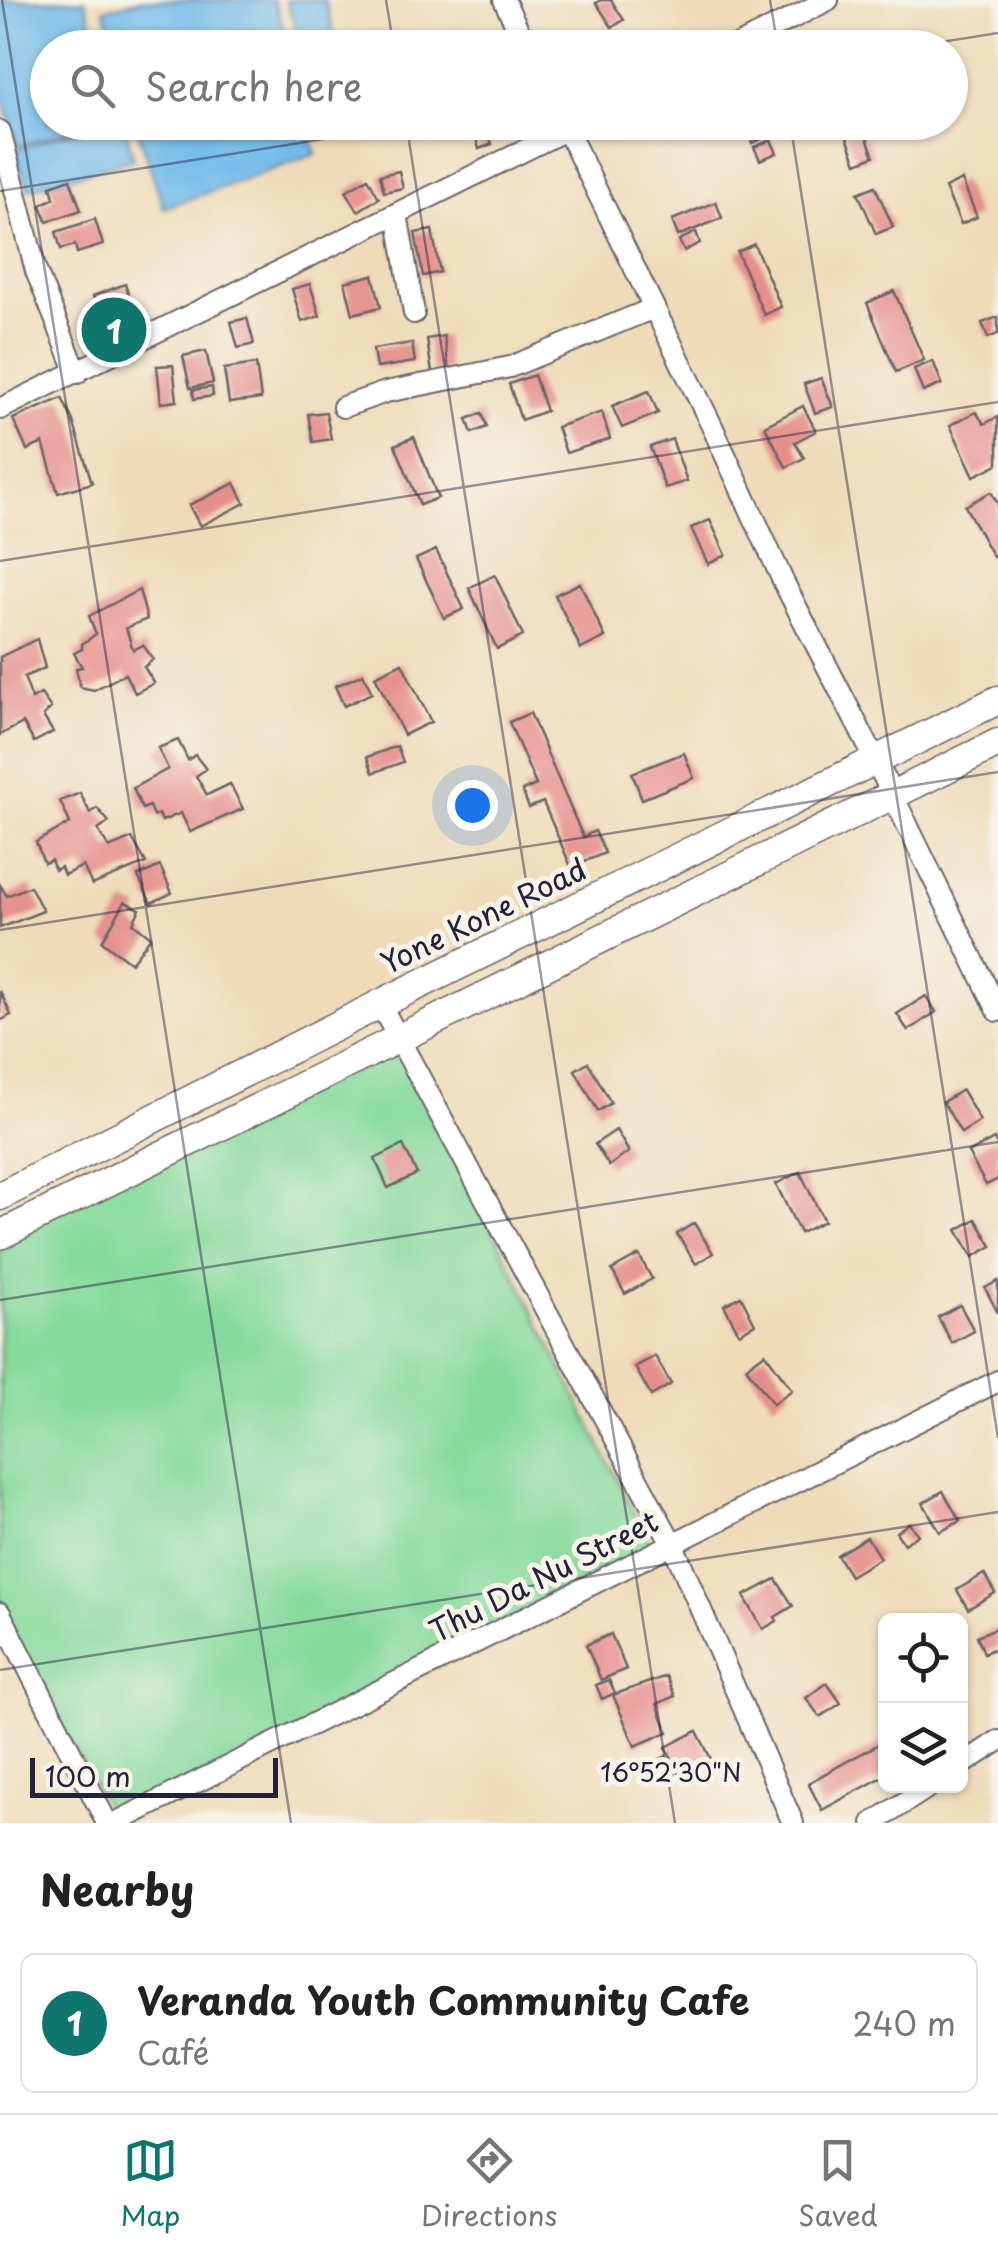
<!DOCTYPE html>
<html lang="en">
<head>
<meta charset="utf-8">
<style>
  body { margin:0; font-family:"Playpen Sans",sans-serif; background:#f2f2f2; color:#222 }
  .controls { position:absolute; right:30px; bottom:30px; display:grid; overflow:hidden; border-radius:15px; box-shadow:0 2px 8px #0004 }
  .controls button { width:90px; height:90px; display:grid; place-items:center; padding:0; border:0; border-bottom:2px solid #e0e0e0; background:#fff; color:#222; font:50px sans-serif }
  .scale { position:absolute; left:30px; bottom:25px; width:248px; box-sizing:border-box; padding-left:10px; border:5px solid #22223b; border-top:0; font-size:28px; line-height:35px; white-space:nowrap; color:#22223b; -webkit-text-stroke:8px #f7f3e8; paint-order:stroke }
  .you { position:absolute; left:472px; top:805px; width:35px; height:35px; margin:-25px; border:8px solid #fff; border-radius:50%; background:#1a73e8; box-shadow:0 0 0 15px #1a73e833 }
  .badge { display:grid; place-items:center; width:65px; height:65px; border-radius:50%; background:#0f766e; color:#fff; font-size:32px; font-weight:700 }
  .pin { position:absolute; translate:-50% -50%; border:5px solid #fff; box-shadow:0 2px 10px #0006 }
  .list { margin:0; padding:0; list-style:none }
  h2 { display:flex; justify-content:space-between; align-items:center; height:130px; margin:0; padding:0 40px; font-size:42px }
  h2 small { font-size:32px; font-weight:400; color:#767676 }
  .list li { display:grid; grid-template-columns:65px 1fr auto; gap:30px; align-items:center; box-sizing:border-box; height:140px; margin:0 20px 20px; padding:0 20px; border:2px solid #e0e0e0; border-radius:15px }
  .list b { display:block; font-size:38px; white-space:nowrap }
  .list p { margin:0; font-size:32px; white-space:nowrap; color:#767676 }
  .list em { font-size:32px; font-style:normal; color:#767676 }
  .icon { flex:none; width:55px; height:55px; fill:none; stroke:currentColor; stroke-width:2; stroke-linecap:round; stroke-linejoin:round }
  .map { position:relative; flex:none; width:998px; height:1823px; overflow:hidden }
  .search { position:absolute; background:#fff; box-shadow:0 2px 8px #0004; left:30px; right:30px; top:30px; height:110px; display:flex; align-items:center; gap:25px; box-sizing:border-box; padding:0 35px; border-radius:55px; color:#767676; font-size:38px }
  .sheet { height:290px; background:#fff }
  nav { display:flex; justify-content:space-around; align-items:center; box-sizing:border-box; height:140px; border-top:2px solid #e0e0e0; background:#fff; font-size:28px; color:#767676 }
  nav a { display:grid; justify-items:center; gap:5px }
  nav .on { color:#0f766e }
  .map>svg:first-child { display:block }
</style>
</head>
<body>
<div class="map">
<svg width="998" height="1823" viewBox="0 0 998 1823">
  <rect width="100%" height="100%" fill="#f7f3e8"/>
  <filter id="ink" filterUnits="userSpaceOnUse"><feTurbulence type="fractalNoise" baseFrequency=".01" numOctaves="2"/><feDisplacementMap in="SourceGraphic" scale="20" xChannelSelector="R" yChannelSelector="G"/><feConvolveMatrix kernelMatrix="1 2 1 2 8 2 1 2 1" color-interpolation-filters="sRGB"/></filter>
  <filter id="wash" filterUnits="userSpaceOnUse"><feTurbulence type="fractalNoise" baseFrequency=".0048" numOctaves="4" result="noise"/><feDisplacementMap in="SourceGraphic" scale="40" xChannelSelector="R" yChannelSelector="G"/><feGaussianBlur stdDeviation="2.25" result="paint"/><feColorMatrix in="noise" values="0 0 0 0 0 0 0 0 0 0 0 0 0 0 0 0 0 1.4 0 .05"/><feComposite in="paint" operator="in"/></filter>
  <g filter="url(#wash)">
    <rect width="100%" height="100%" fill="#efdbba"/>
    <!-- green -->
    <polygon fill="#86da9d" stroke="#547e6c" stroke-width="2.5" points="397,1038 656,1557 115,1823 0,1613 0,1235"/>
    <!-- water -->
    <g fill="#72bbea" stroke="#4a6e92" stroke-width="2.5">
      <polygon points="0,0 85,0 99,47 48,48 48,122 94,123 18,146 0,89"/>
      <polygon points="142,0 274,0 290,47 116,47 104,9"/>
      <polygon points="286,0 325,0 338,47 302,47"/>
      <polygon points="100,123 125,123 133,159 28,189 15,150"/>
      <polygon points="135,123 306,123 316,154 164,208"/>
    </g>
    <g id="blocks">
      <!-- building -->
      <g fill="#e68e8b">
        <polygon points="601,0 611,0 624,20 612,27 596,3"/>
        <polygon points="472,122 484,122 492,144 479,149"/>
        <polygon points="491,122 510,122 514,132 497,138"/>
        <polygon points="744,122 769,122 774,134 752,143"/>
        <polygon points="863,128 874,156 857,163 846,135"/>
        <polygon points="771,140 777,153 760,160 754,147"/>
        <polygon points="399,171 403,188 384,192 380,175"/>
        <polygon points="368,178 379,198 358,211 346,191"/>
        <polygon points="70,179 81,210 47,222 41,205 54,198 51,186"/>
        <polygon points="962,180 977,217 961,224 945,188"/>
        <polygon points="875,186 893,227 876,234 858,193"/>
        <polygon points="716,202 722,218 678,236 672,220"/>
        <polygon points="95,219 103,245 77,253 75,245 61,249 56,232"/>
        <polygon points="432,230 440,272 423,276 415,233"/>
        <polygon points="696,232 700,243 684,251 679,240"/>
        <polygon points="754,244 781,307 764,315 737,252"/>
        <polygon points="373,275 381,307 353,314 345,282"/>
        <polygon points="125,284 134,310 103,322 93,296"/>
        <polygon points="310,284 320,316 302,322 292,289"/>
        <polygon points="894,291 924,360 896,372 867,303"/>
        <polygon points="998,317 998,334 988,338 982,323"/>
        <polygon points="247,318 254,344 238,348 231,322"/>
        <polygon points="444,336 449,370 432,373 427,339"/>
        <polygon points="412,343 415,362 376,368 373,349"/>
        <polygon points="206,351 213,383 190,388 183,356"/>
        <polygon points="933,361 942,384 923,392 914,369"/>
        <polygon points="256,364 261,399 229,403 224,369"/>
        <polygon points="173,365 177,401 161,403 157,366"/>
        <polygon points="534,375 546,411 521,420 509,384"/>
        <polygon points="821,378 833,407 815,413 804,384"/>
        <polygon points="212,387 213,396 194,399 193,390"/>
        <polygon points="649,391 658,413 622,428 612,406"/>
        <polygon points="62,398 73,421 92,483 58,493 43,443 27,450 13,419"/>
        <polygon points="803,406 816,431 795,442 804,458 786,467 765,426"/>
        <polygon points="326,412 331,439 313,442 308,414"/>
        <polygon points="602,412 610,439 566,453 557,427"/>
        <polygon points="976,412 984,424 998,417 998,464 974,476 950,425"/>
        <polygon points="482,413 487,427 472,433 467,419"/>
        <polygon points="414,437 438,498 420,505 395,445"/>
        <polygon points="672,439 687,481 665,488 650,447"/>
        <polygon points="235,483 245,503 200,526 189,505"/>
        <polygon points="991,492 998,504 998,554 993,557 965,506"/>
        <polygon points="710,520 726,555 708,564 691,528"/>
        <polygon points="436,550 464,609 444,618 416,559"/>
        <polygon points="495,575 523,636 497,649 469,588"/>
        <polygon points="580,583 605,637 581,649 555,595"/>
        <polygon points="139,590 147,619 126,628 133,650 143,645 153,659 144,667 154,683 135,693 125,674 94,690 80,687 76,668 82,667 74,653 82,649 82,644 96,634 89,616"/>
        <polygon points="37,639 45,668 24,677 32,699 41,694 51,708 43,716 53,732 34,742 23,723 0,735 0,657"/>
        <polygon points="402,663 431,722 404,735 375,676"/>
        <polygon points="363,674 372,693 344,706 335,686"/>
        <polygon points="530,713 583,837 595,831 605,853 571,867 543,802 529,808 522,791 536,785 509,722"/>
        <polygon points="178,740 188,760 195,755 206,769 196,776 207,795 230,784 243,809 190,832 181,813 162,821 159,814 153,816 149,806 142,809 133,788 168,769 158,748"/>
        <polygon points="397,746 403,762 373,773 367,757"/>
        <polygon points="684,753 694,778 642,799 632,773"/>
        <polygon points="80,793 90,813 97,808 109,822 98,830 109,848 132,838 146,863 92,885 83,866 64,875 61,867 55,870 51,860 44,863 36,842 70,823 60,801"/>
        <polygon points="160,866 172,893 151,903 138,876"/>
        <polygon points="0,885 7,896 30,886 43,911 0,928"/>
        <polygon points="125,902 140,909 133,923 151,937 131,963 102,941"/>
        <polygon points="0,991 11,1015 0,1021"/>
        <polygon points="926,996 936,1012 908,1031 897,1014"/>
        <polygon points="588,1062 611,1103 598,1111 575,1070"/>
        <polygon points="962,1090 980,1121 961,1133 943,1102"/>
        <polygon points="616,1130 629,1152 609,1166 595,1144"/>
        <polygon points="994,1139 998,1147 998,1179 986,1185 968,1153"/>
        <polygon points="403,1145 417,1174 388,1188 375,1159"/>
        <polygon points="800,1172 824,1221 800,1233 776,1184"/>
        <polygon points="976,1219 992,1246 973,1257 957,1230"/>
        <polygon points="694,1223 713,1253 696,1264 677,1234"/>
        <polygon points="639,1255 652,1279 625,1294 612,1270"/>
        <polygon points="998,1281 998,1313 985,1288"/>
        <polygon points="741,1296 755,1324 739,1333 724,1305"/>
        <polygon points="960,1305 974,1331 952,1343 938,1317"/>
        <polygon points="765,1353 792,1390 773,1404 746,1367"/>
        <polygon points="655,1356 671,1384 651,1396 635,1367"/>
        <polygon points="943,1491 960,1521 940,1532 923,1503"/>
        <polygon points="909,1523 918,1535 904,1544 896,1532"/>
        <polygon points="867,1537 880,1558 850,1576 837,1555"/>
        <polygon points="984,1574 995,1593 968,1609 957,1590"/>
        <polygon points="776,1579 793,1606 775,1617 777,1621 763,1629 744,1596"/>
        <polygon points="996,1628 998,1647 984,1653 977,1636"/>
        <polygon points="611,1634 626,1669 601,1680 586,1645"/>
        <polygon points="666,1676 675,1696 657,1704 668,1732 635,1746 613,1695"/>
        <polygon points="609,1680 615,1693 602,1699 596,1685"/>
        <polygon points="827,1683 841,1703 820,1717 806,1698"/>
        <polygon points="697,1731 713,1763 682,1778 666,1747"/>
        <polygon points="886,1740 886,1775 822,1810 808,1783"/>
        <polygon points="666,1756 675,1773 664,1779 655,1762"/>
      </g>
    </g>
  </g>
  <g filter="url(#ink)">
    <use href="#blocks" fill-opacity="0" stroke="#6a6367" stroke-width="2.5"/>
    <g fill="none" stroke-linecap="round" stroke-linejoin="round">
      <!-- street casing -->
      <g stroke="#6a6367" stroke-width="24">
        <g id="street">
          <polyline points="504,0 527,48"/>
          <polyline points="733,48 828,0"/>
          <polyline points="563,122 711,424 784,583 876,761 998,1011"/>
          <polyline points="0,131 36,271 77,373"/>
          <polyline points="397,214 414,313"/>
          <polyline points="343,407 386,392 510,367 654,308"/>
          <polyline points="0,409 582,122"/>
          <polyline points="380,1004 673,1545 793,1823"/>
          <polyline points="0,1613 107,1823"/>
          <polyline points="960,1766 998,1741"/>
          <polyline points="115,1823 998,1381"/>
          <polyline points="873,1823 930,1786"/>
        </g>
      </g>
      <!-- secondary casing -->
      <g stroke="#6a6367" stroke-width="31">
        <g id="secondary">
          <polyline points="0,1196 380,1004 998,700"/>
          <polyline points="0,1235 998,743"/>
        </g>
      </g>
      <!-- street -->
      <use href="#street" stroke="#fff" stroke-width="20"/>
      <!-- secondary -->
      <use href="#secondary" stroke="#fff" stroke-width="28"/>
    </g>
  </g>
  <!-- ticks -->
  <path fill="none" stroke="#22223b" stroke-width="2.5" stroke-opacity="0.45" d="M2,0L291,1823M386,0L394,48M770,0L778,48M904,48L998,33M406,122L675,1823M790,122L998,1438M0,191L431,122M0,561L998,402M0,930L998,772M0,1300L998,1142M0,1670L998,1512"/>
  <g text-anchor="middle" stroke-width="10" stroke-linejoin="round" paint-order="stroke">
    <!-- street labels -->
    <g font-size="30" fill="#22223b" stroke="#f7f3e8">
      <text transform="translate(484 917) rotate(-26)" y="10">Yone Kone Road</text>
      <text transform="translate(544 1577) rotate(-27)" y="10">Thu Da Nu Street</text>
    </g>
  </g>
  <g font-size="25" text-anchor="middle" fill="#22223b" stroke="#f7f3e8" stroke-width="10" stroke-linejoin="round" paint-order="stroke">
    <text x="671" y="1782">16°52'30"N</text>
  </g>
</svg>
<div class="controls">
<button><svg class="icon" aria-label="locate" viewBox="0 0 24 24"><circle cx="12" cy="12" r="6"/><path d="M12 2v4M12 18v4M2 12h4M18 12h4"/></svg></button>
<button><svg class="icon" aria-label="layers" viewBox="0 0 24 24"><path d="M12 4l9 5-9 5-9-5zM3 14l9 5 9-5"/></svg></button>
</div>
<div class="scale">100 m</div>
<div class="you"></div>
<div class="pin badge" style="left:114px;top:330px">1</div>
<div class="search"><svg class="icon" aria-label="search" viewBox="0 0 24 24"><circle cx="10" cy="10" r="6"/><path d="M15 15l6 6"/></svg>Search here</div>
</div>
<section class="sheet">
<h2>Nearby<small></small></h2>
<ul class="list">
<li><span class="badge">1</span><div><b>Veranda Youth Community Cafe</b><p>Café</p></div><em>240 m</em></li>
</ul>
</section>
<nav>
<a class="on"><svg class="icon" aria-label="map" viewBox="0 0 24 24"><path d="M3 6l6-2 6 2 6-2v14l-6 2-6-2-6 2zM9 4v14M15 6v14"/></svg>Map</a>
<a><svg class="icon" aria-label="directions" viewBox="0 0 24 24"><path d="M12 3l9 9-9 9-9-9zM9 14v-3h6M13 9l2 2-2 2"/></svg>Directions</a>
<a><svg class="icon" aria-label="saved" viewBox="0 0 24 24"><path d="M7 4h10v16l-5-4-5 4z"/></svg>Saved</a>
</nav>
</body>
</html>
